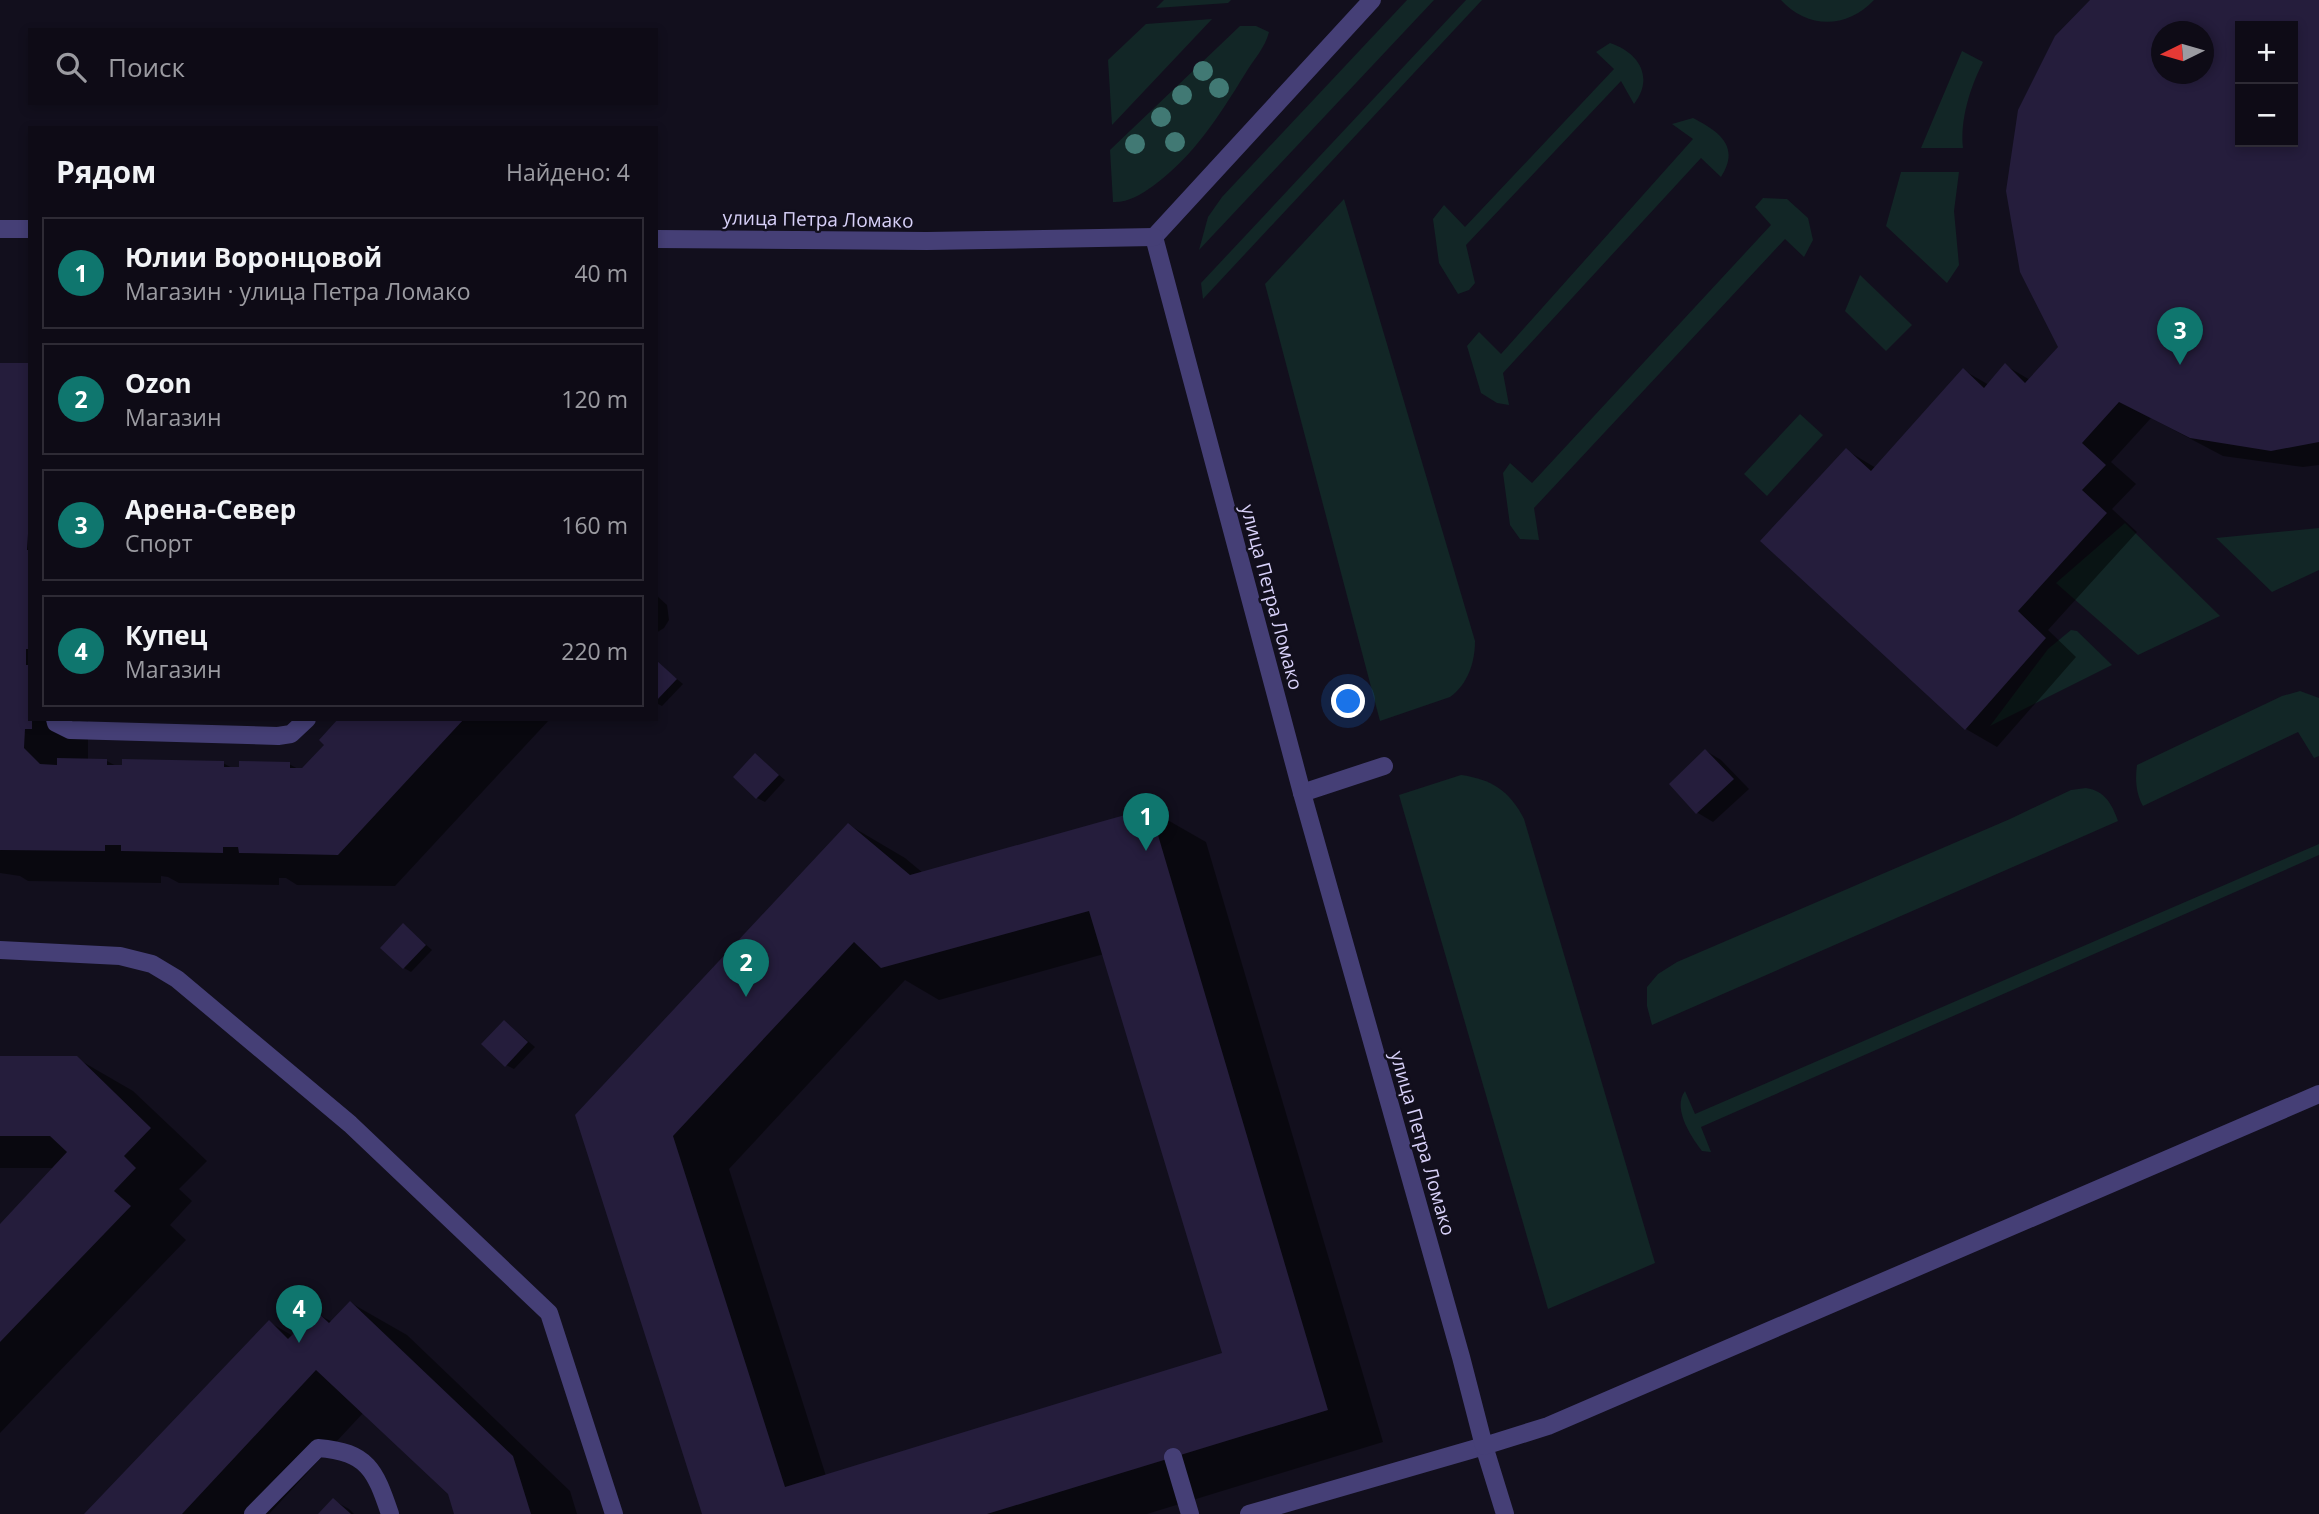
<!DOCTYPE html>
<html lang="ru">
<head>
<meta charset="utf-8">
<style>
  body { margin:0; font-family:"Open Sans",sans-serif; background:#17141f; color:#f1f3f6 }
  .controls { position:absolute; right:21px; top:21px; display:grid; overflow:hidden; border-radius:0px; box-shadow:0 4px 10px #0003 }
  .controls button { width:63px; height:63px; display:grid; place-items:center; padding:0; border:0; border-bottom:2px solid #2e2b35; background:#0e0b16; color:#f1f3f6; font:35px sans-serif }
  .compass { position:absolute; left:2151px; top:21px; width:63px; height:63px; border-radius:50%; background:#0e0b16; box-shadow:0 4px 10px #0003; rotate:265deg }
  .you { position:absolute; left:1349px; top:702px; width:24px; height:24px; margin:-18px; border:5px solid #fff; border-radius:50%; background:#1a73e8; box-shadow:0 0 0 10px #1a73e833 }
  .badge { display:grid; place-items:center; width:46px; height:46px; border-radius:50%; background:#0f766e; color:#fff; font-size:23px; font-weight:700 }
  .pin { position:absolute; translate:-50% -58px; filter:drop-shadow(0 2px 4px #0008) }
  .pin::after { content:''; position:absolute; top:37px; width:24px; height:21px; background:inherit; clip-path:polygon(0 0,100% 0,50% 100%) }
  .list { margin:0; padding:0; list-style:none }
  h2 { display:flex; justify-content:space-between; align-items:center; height:91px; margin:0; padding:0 28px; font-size:30px }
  h2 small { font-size:23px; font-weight:400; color:#9b9ba1 }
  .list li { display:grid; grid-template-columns:46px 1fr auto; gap:21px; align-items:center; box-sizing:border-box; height:112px; margin:0 14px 14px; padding:0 14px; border:2px solid #2e2b35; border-radius:0px }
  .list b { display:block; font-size:26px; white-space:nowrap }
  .list p { margin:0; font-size:23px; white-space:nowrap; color:#9b9ba1 }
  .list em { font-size:23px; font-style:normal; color:#9b9ba1 }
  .icon { flex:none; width:38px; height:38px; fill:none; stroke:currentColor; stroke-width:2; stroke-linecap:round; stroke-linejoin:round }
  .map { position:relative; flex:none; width:2319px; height:1514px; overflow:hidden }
  .search { position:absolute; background:#0e0b16; box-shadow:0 4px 10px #0003; left:28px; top:28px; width:630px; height:77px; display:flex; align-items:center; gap:18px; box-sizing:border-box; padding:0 24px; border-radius:0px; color:#9b9ba1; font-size:26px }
  .panel { position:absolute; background:#0e0b16; box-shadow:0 4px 10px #0003; left:28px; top:126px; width:630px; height:595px; border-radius:0px }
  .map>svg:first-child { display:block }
</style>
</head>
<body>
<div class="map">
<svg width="2319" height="1514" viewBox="0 0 2319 1514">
  <rect width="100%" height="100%" fill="#120f1d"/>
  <!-- green -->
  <g fill="#122626">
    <polygon points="1164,0 1231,0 1228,3 1156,8"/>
    <polygon points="1407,0 1434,0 1199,250 1208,217 1222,197"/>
    <polygon points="1466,0 1482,0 1203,299 1201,283"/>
    <path d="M1781,0H1874C1847,29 1807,29 1781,0Z"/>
    <polygon points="1212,19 1112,125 1108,60 1146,24"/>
    <path d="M1240,26H1256L1269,32C1265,48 1254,59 1245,74C1219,116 1194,156 1153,186C1142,194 1127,203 1113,202L1110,150Z"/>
    <path d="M1610,43C1638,52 1655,77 1634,104L1621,81L1466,245L1475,283L1469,290L1458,294L1439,263L1433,219L1444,205L1465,227L1614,69L1596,52Z"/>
    <path d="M1962,51L1983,62C1970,88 1960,119 1963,148H1921Z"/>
    <path d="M1693,118C1718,131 1741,146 1721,177L1701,158L1503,373L1509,405L1497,403L1481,393L1467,346L1479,332L1501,354L1693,139L1672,124Z"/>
    <polygon points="1901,172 1959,172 1954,211 1959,265 1947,283 1886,226"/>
    <polygon points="1763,198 1787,199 1808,218 1813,240 1804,257 1785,239 1534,508 1539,540 1520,539 1510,525 1503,473 1510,463 1532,483 1771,225 1755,207"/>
    <path d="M1344,199L1475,641C1475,662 1468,684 1450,697L1380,721L1265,284Z"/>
    <polygon points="1860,275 1912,325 1886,351 1845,311"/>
    <polygon points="1800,414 1823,435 1767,496 1744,474"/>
    <polygon points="2125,523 2220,616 2138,655 2056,583"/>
    <polygon points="2319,528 2319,570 2272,592 2216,538"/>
    <polygon points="2071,630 2077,631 2112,665 1990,726 2048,649"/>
    <path d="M2300,691L2319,698V756L2314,758L2298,732L2143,806C2136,793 2135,780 2137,765L2282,696Z"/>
    <path d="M1461,775C1491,779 1510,791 1524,819L1655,1263L1548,1309L1399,795Z"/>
    <path d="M2086,788C2105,791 2112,804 2118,821L1652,1025L1647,1006V987L1658,974L1677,962L2010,819L2071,790Z"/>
    <path d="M2319,844V855L1701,1127L1711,1152L1702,1151C1691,1137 1672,1108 1685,1091L1695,1114Z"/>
  </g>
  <!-- shadow -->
  <g fill="#0007" fill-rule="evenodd">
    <path d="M2092,0H2319V465L2303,467L2223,456L2151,418L2111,462L2136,484L2112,509L2137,532L2048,630L2076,657L1997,747L1966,729L1846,450L1876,468L1963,370L1989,385L2005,365L2030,380L2060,347ZM2240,26H2293V142H2240ZM2162,32H2204V74H2162Z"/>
    <polygon points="0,365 30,365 30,719 88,719 88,761 107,761 118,767 223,763 234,769 289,764 300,770 326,745 340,719 550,719 395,886 297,885 286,878 279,878 279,885 179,883 168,877 161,876 161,883 28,881 20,876 0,873"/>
    <polygon points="656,595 667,605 669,620 664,628 656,633"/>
    <polygon points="656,662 683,684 662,706 656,703"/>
    <polygon points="1706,751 1721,760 1749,789 1713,822 1698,813 1671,784"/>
    <polygon points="755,755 785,780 765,802 757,798"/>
    <path d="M1150,810L1206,842L1383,1442L1147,1514H704L577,1115L849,825L905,858L923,873ZM1104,954L1224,1354L826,1476L729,1169L905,980L939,1000Z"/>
    <polygon points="404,925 432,950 411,972 404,968"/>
    <polygon points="505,1022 535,1047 514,1069 506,1065"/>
    <polygon points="0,1058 76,1058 133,1091 207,1161 179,1189 192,1201 170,1225 186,1240 0,1433 0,1226 54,1168 0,1168"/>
    <polygon points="351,1303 407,1335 570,1491 577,1514 456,1514 450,1493 364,1412 269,1514 87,1514 269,1322 293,1336 316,1313 332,1322"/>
    <polygon points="333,1500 349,1509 354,1514 320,1514"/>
  </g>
  <!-- building -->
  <g fill="#251d3c" fill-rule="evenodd">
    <path d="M2090,0H2319V442L2271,451L2190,438L2119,402L2082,443L2106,465L2082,490L2107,513L2018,611L2046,638L1965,730L1760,541L1846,448L1871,471L1963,368L1984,388L2005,363L2025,383L2058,347L2020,272L2006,191L2018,110L2055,36ZM2240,26H2293V142H2240ZM2162,32H2204V74H2162Z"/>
    <polygon points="0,363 30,363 30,534 28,534 27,550 30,550 30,649 26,649 26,665 30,665 30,719 32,719 32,729 25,729 24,748 40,764 57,765 57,758 107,759 107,765 122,765 122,759 224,761 224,767 239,767 239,761 290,762 290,768 302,768 324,745 319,740 338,719 464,719 338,855 239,853 238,847 223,847 223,853 121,851 121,845 105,845 105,851 0,850"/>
    <polygon points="656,660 677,679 656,701"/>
    <polygon points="1705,749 1734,779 1696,814 1669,784"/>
    <polygon points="755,753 779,775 756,799 733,777"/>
    <path d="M1150,808L1328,1410L987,1514H702L575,1115L848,823L910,875ZM1089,911L1222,1353L785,1487L673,1136L854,942L881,968Z"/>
    <polygon points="403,923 426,945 403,969 380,948"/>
    <polygon points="504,1020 528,1042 505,1067 481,1044"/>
    <polygon points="0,1056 77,1056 151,1128 124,1156 136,1168 114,1191 131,1206 0,1342 0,1224 67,1152 50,1136 0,1136"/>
    <polygon points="350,1301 513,1456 531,1514 454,1514 448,1494 316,1370 182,1514 84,1514 269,1320 288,1339 316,1311 329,1323"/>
    <polygon points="333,1498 351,1514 318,1514"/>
  </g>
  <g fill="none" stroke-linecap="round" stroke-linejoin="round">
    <!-- service -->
    <g stroke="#453f76" stroke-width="18">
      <polyline points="55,719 56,723 70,730 278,736 291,734 307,719"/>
      <polyline points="1302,793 1384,766"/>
      <polyline points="0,950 120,956 152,964 177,979 350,1124 549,1313 614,1514"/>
      <polyline points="1173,1457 1190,1514"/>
      <path d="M253,1514L318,1448C368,1452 375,1470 390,1514"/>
      <polyline points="1249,1514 1484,1446 1505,1514"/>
    </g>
    <!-- minor -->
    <g stroke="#453f76" stroke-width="18">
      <polyline points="0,229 30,229"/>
      <polyline points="1154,237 1302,793 1461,1357 1484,1446 1548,1426 2319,1094"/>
      <polyline points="1154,237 1372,0"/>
      <polyline points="656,239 927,241 1154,237"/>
    </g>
  </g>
  <!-- trees -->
  <g fill="#417974">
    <circle cx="1203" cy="71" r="10"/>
    <circle cx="1219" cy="88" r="10"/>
    <circle cx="1182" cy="95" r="10"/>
    <circle cx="1161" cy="117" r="10"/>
    <circle cx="1175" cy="142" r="10"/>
    <circle cx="1135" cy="144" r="10"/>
  </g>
  <g text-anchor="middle" stroke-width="5" stroke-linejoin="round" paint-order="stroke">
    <!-- street labels -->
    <g font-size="19" fill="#d8d1f9" stroke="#120f1d">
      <text transform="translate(818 219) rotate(1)" y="7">улица Петра Ломако</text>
      <text transform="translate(1272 597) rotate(75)" y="7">улица Петра Ломако</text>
      <text transform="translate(1423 1143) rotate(74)" y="7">улица Петра Ломако</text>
    </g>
  </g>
</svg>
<div class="controls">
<button>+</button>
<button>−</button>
</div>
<svg class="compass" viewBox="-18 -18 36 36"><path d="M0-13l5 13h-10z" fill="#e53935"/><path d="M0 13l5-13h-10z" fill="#9b9ba1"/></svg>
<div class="you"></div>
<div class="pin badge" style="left:1146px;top:851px">1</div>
<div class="pin badge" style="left:746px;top:997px">2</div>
<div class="pin badge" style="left:2180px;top:365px">3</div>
<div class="pin badge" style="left:299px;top:1343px">4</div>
<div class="search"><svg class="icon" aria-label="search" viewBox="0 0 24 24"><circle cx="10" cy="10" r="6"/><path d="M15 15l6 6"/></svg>Поиск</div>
<section class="panel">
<h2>Рядом<small>Найдено: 4</small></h2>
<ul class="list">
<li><span class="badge">1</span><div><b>Юлии Воронцовой</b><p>Магазин · улица Петра Ломако</p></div><em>40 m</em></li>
<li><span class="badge">2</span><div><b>Ozon</b><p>Магазин</p></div><em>120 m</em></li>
<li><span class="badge">3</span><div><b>Арена-Север</b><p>Спорт</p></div><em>160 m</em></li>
<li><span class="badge">4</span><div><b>Купец</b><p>Магазин</p></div><em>220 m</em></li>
</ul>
</section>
</div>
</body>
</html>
